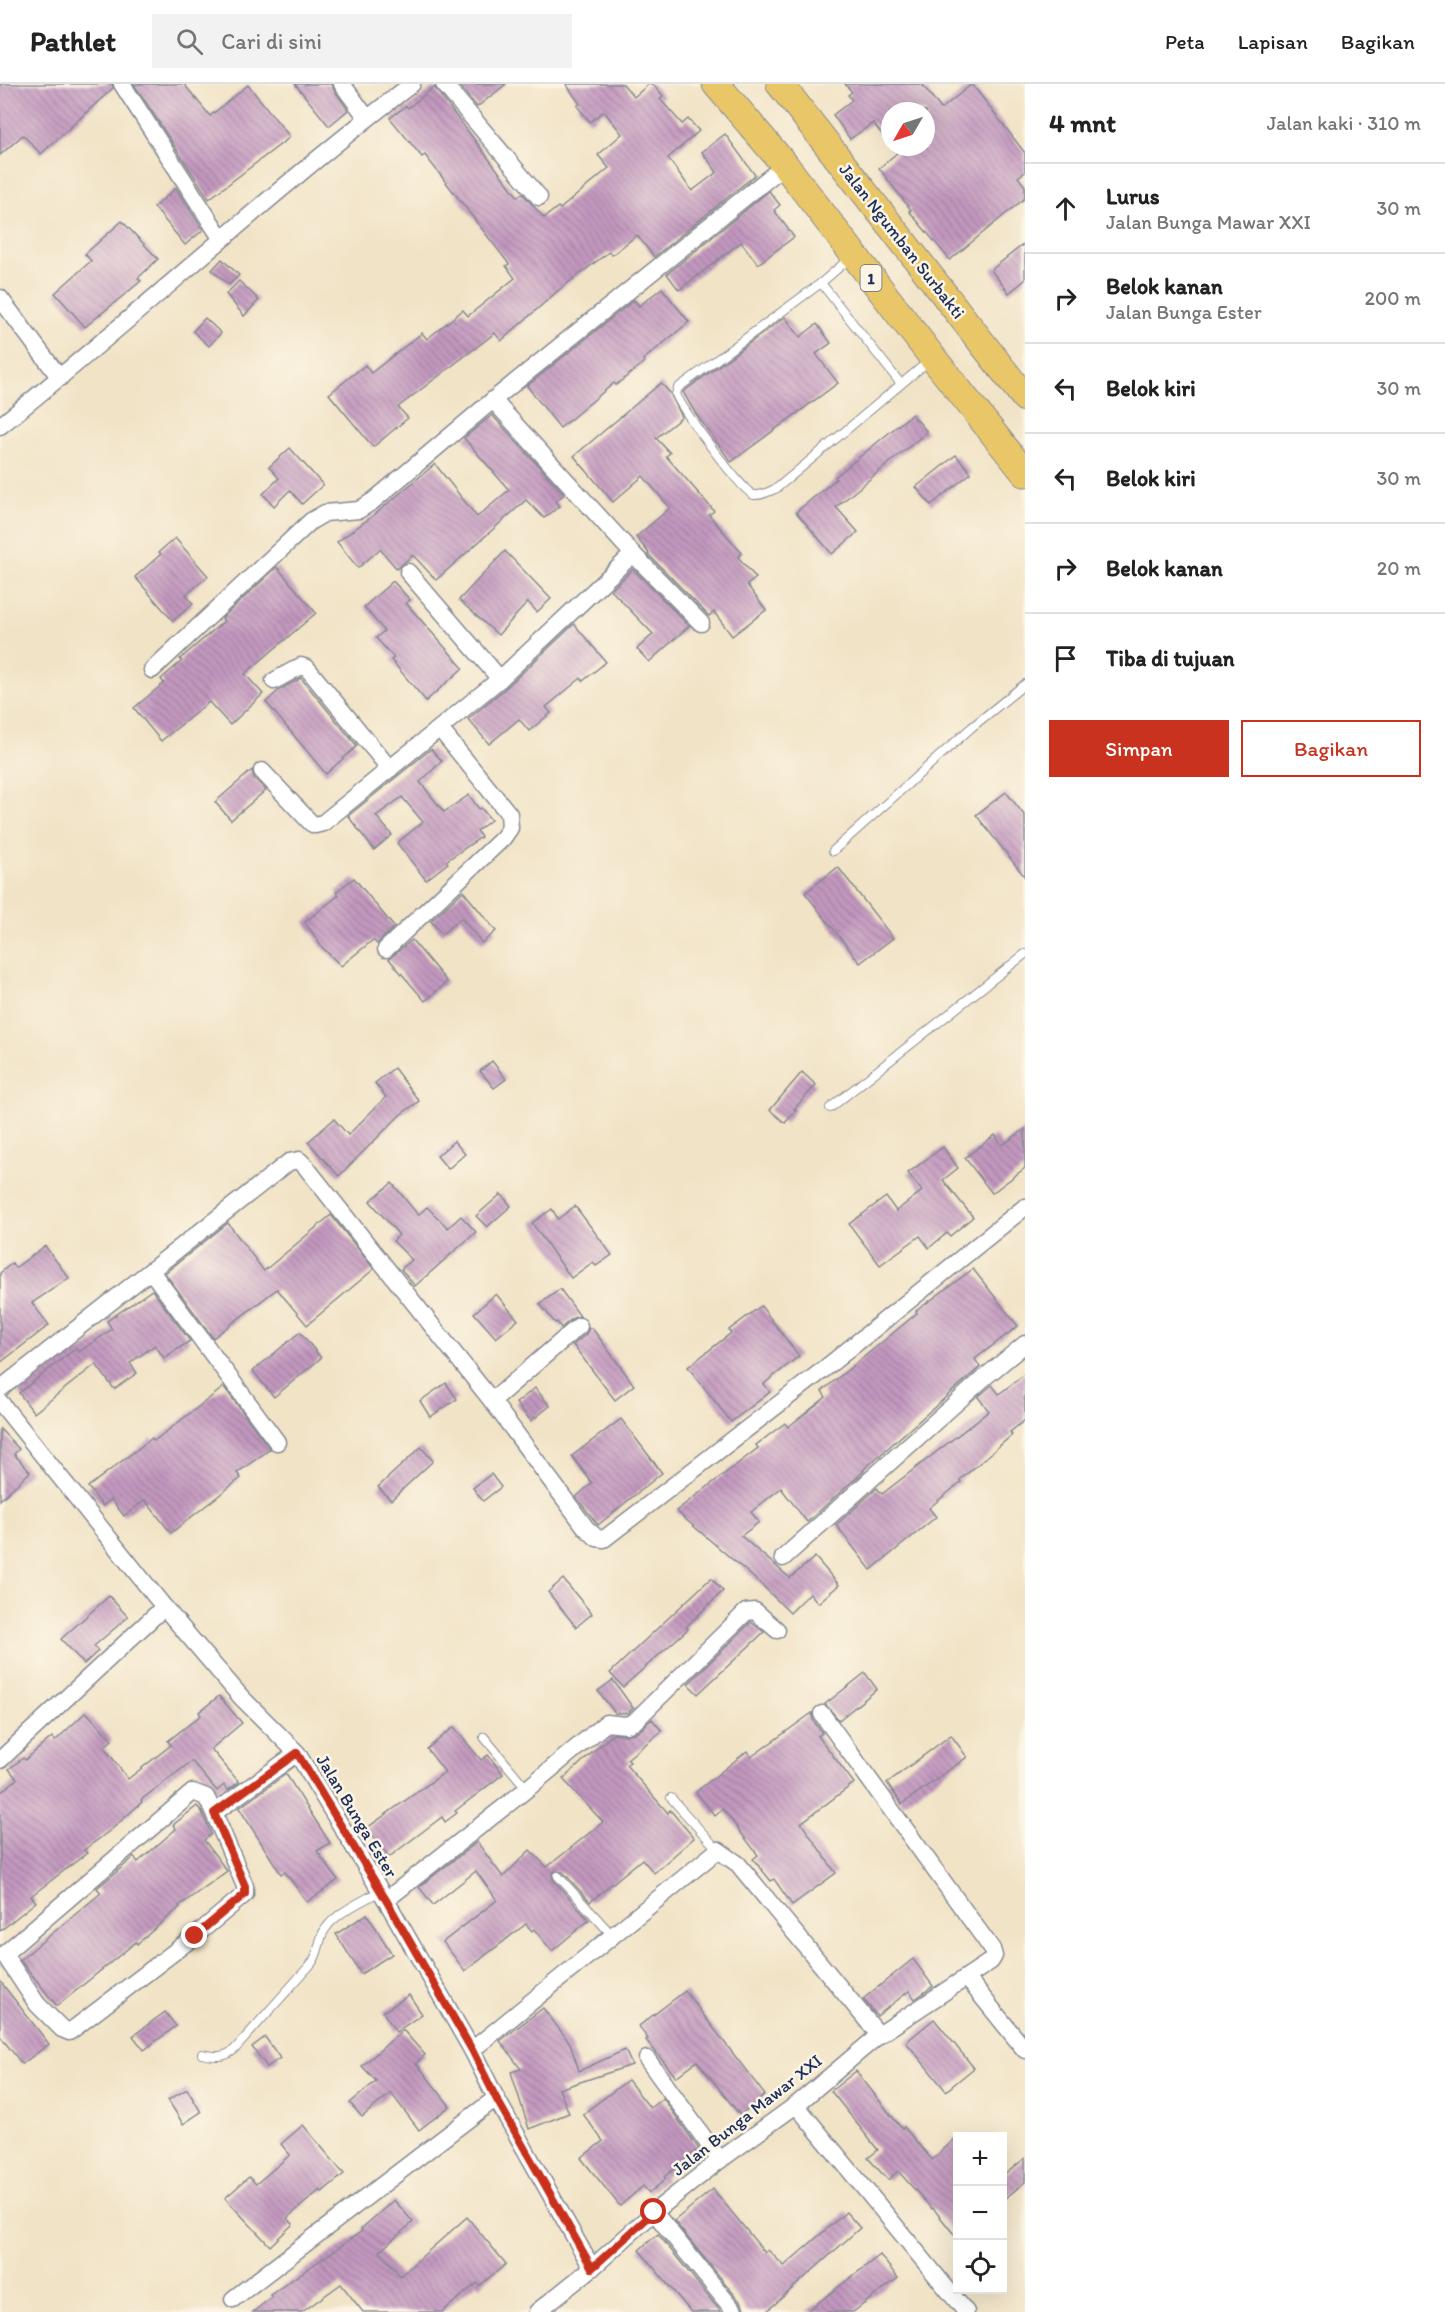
<!DOCTYPE html>
<html lang="id">
<head>
<meta charset="utf-8">
<style>
  body { margin:0; font-family:Itim,sans-serif; background:#f2f2f2; color:#222 }
  .controls { position:absolute; right:18px; bottom:18px; display:grid; overflow:hidden; border-radius:0px; box-shadow:0 6px 24px #0002 }
  .controls button { width:54px; height:54px; display:grid; place-items:center; padding:0; border:0; border-bottom:2px solid #e0e0e0; background:#fff; color:#222; font:30px sans-serif }
  .compass { position:absolute; left:881px; top:18px; width:54px; height:54px; border-radius:50%; background:#fff; box-shadow:0 6px 24px #0002; rotate:231deg }
  .stop { position:absolute; width:18px; height:18px; margin:-14px; border:4px solid #c8321e; border-radius:50%; background:#fff }
  .stop.end { background:#c8321e; border-color:#fff; box-shadow:0 2px 6px #0008 }
  .list { margin:0; padding:0; list-style:none }
  h2 { display:flex; justify-content:space-between; align-items:center; height:78px; margin:0; padding:0 24px; font-size:26px }
  h2 small { font-size:20px; font-weight:400; color:#767676 }
  .list li { display:grid; grid-template-columns:39px 1fr auto; gap:18px; align-items:center; box-sizing:border-box; height:90px; padding:0 24px; border-top:2px solid #e0e0e0 }
  .list b { display:block; font-size:22px; white-space:nowrap }
  .list p { margin:0; font-size:20px; white-space:nowrap; color:#767676 }
  .list em { font-size:20px; font-style:normal; color:#767676 }
  .actions { display:flex; gap:12px; padding:18px 24px }
  .actions a { flex:1; padding:14px 0; border:2px solid #c8321e; border-radius:0px; text-align:center; font-size:21px; color:#c8321e }
  .actions .main { background:#c8321e; color:#fff }
  .icon { flex:none; width:33px; height:33px; fill:none; stroke:currentColor; stroke-width:2; stroke-linecap:round; stroke-linejoin:round }
  .map { position:relative; flex:none; width:1025px; height:2228px; overflow:hidden }
  header { display:flex; align-items:center; gap:36px; box-sizing:border-box; height:84px; padding:0 30px; background:#fff; border-bottom:2px solid #e0e0e0 }
  header strong { font-size:28px }
  nav { display:flex; gap:33px; margin-inline-start:auto; font-size:21px }
  .search { width:420px; height:54px; background:#f2f2f2; display:flex; align-items:center; gap:15px; box-sizing:border-box; padding:0 21px; border-radius:0px; color:#767676; font-size:22px }
  main { display:flex }
  aside { flex:1; background:#fff }
  .map>svg:first-child { display:block }
</style>
</head>
<body>
<header>
<strong>Pathlet</strong>
<div class="search"><svg class="icon" aria-label="search" viewBox="0 0 24 24"><circle cx="10" cy="10" r="6"/><path d="M15 15l6 6"/></svg>Cari di sini</div>
<nav><a>Peta</a><a>Lapisan</a><a>Bagikan</a></nav>
</header>
<main>
<div class="map">
<svg width="1025" height="2228" viewBox="0 0 1025 2228">
  <defs>
    <pattern id="building-back-hatch" width="6" height="6" patternUnits="userSpaceOnUse" patternTransform="scale(1.5)"><rect width="6" height="6" fill="#c398bf"/><path d="M-1 5l2 2M0 0l6 6M5-1l2 2" fill="none" stroke="#9e7c9e"/></pattern>
  </defs>
  <rect width="100%" height="100%" fill="#fcf5e5"/>
  <filter id="ink" filterUnits="userSpaceOnUse"><feTurbulence type="fractalNoise" baseFrequency=".0167" numOctaves="2"/><feDisplacementMap in="SourceGraphic" scale="12" xChannelSelector="R" yChannelSelector="G"/><feConvolveMatrix kernelMatrix="1 2 1 2 8 2 1 2 1" color-interpolation-filters="sRGB"/></filter>
  <filter id="wash" filterUnits="userSpaceOnUse"><feTurbulence type="fractalNoise" baseFrequency=".008" numOctaves="4" result="noise"/><feDisplacementMap in="SourceGraphic" scale="24" xChannelSelector="R" yChannelSelector="G"/><feGaussianBlur stdDeviation="1.35" result="paint"/><feColorMatrix in="noise" values="0 0 0 0 0 0 0 0 0 0 0 0 0 0 0 0 0 1.4 0 .05"/><feComposite in="paint" operator="in"/></filter>
  <g filter="url(#wash)">
    <rect width="100%" height="100%" fill="#f1e3c6"/>
    <g id="blocks">
      <!-- building -->
      <g fill="url(#building-back-hatch)">
        <polygon points="0,0 112,0 113,4 41,70 23,51 0,71"/>
        <polygon points="134,0 184,0 210,32 248,1 290,53 209,115"/>
        <polygon points="295,0 332,0 334,6 348,26 329,42"/>
        <polygon points="458,0 506,0 477,23"/>
        <polygon points="566,0 623,0 634,13 649,0 653,0 663,12 660,15 682,40 688,35 699,47 668,74 692,107 717,88 702,68 725,50 755,91 654,173 637,151 612,171 609,168 560,205 501,257 495,249 398,323 408,334 373,363 329,310 365,281 371,289 422,249 427,255 463,226 468,232 515,194 506,182 509,180 425,71 422,73 390,34 406,22 408,24 434,3 518,113 522,109 544,134 558,123 560,125 609,84 598,71 622,50 604,27 590,38 577,22 580,20"/>
        <polygon points="845,0 922,0 941,25 972,0 1025,69 1025,88 1018,93 1025,102 1025,114 950,176 909,127 911,126 879,84 897,69 892,63 926,63 926,27 890,27 890,61 873,39 850,55 833,31 852,16 848,11 852,8"/>
        <polygon points="176,104 203,146 185,161 154,123"/>
        <polygon points="769,107 780,121 774,126 794,153 758,180 741,158 679,206 667,190"/>
        <polygon points="122,137 158,175 138,194 141,197 85,243 55,209 91,177 85,170"/>
        <polygon points="1025,159 1025,196 1009,209 991,186"/>
        <polygon points="222,175 239,191 229,201 212,186"/>
        <polygon points="239,197 259,216 244,232 226,210"/>
        <polygon points="662,204 689,238 643,276 645,278 616,301 614,299 560,344 527,302 634,216 639,222"/>
        <polygon points="785,233 800,253 817,240 831,259 816,270 838,299 731,378 694,327 683,308"/>
        <polygon points="205,234 221,249 209,262 193,247"/>
        <polygon points="661,299 670,309 682,333 656,354 670,369 666,372 714,427 709,431 742,469 738,473 756,494 747,501 766,526 732,552 714,528 709,532 648,470 649,469 636,453 670,424 643,392 613,418 574,372"/>
        <polygon points="912,330 927,348 836,423 858,448 832,470 796,428 836,395 835,393"/>
        <polygon points="492,331 564,410 556,417 560,422 544,434 526,416 436,496 413,471 397,485 380,465 358,484 337,458 374,431 435,380 477,433 509,406 464,354"/>
        <polygon points="290,364 323,401 302,420 290,406 274,422 263,410 279,394 269,383"/>
        <polygon points="956,371 971,389 931,421 916,403"/>
        <polygon points="175,454 208,492 186,511 193,520 173,537 135,493 161,470 159,468"/>
        <polygon points="505,467 551,515 537,528 528,518 498,551 459,516"/>
        <polygon points="277,483 316,529 245,590 263,610 230,641 209,618 161,657 134,624 164,599 161,595 182,577 180,575 224,537 222,534"/>
        <polygon points="633,485 689,542 649,578 637,565 653,550 611,506"/>
        <polygon points="393,497 410,516 406,519 463,584 426,617 391,576 394,574 376,554 384,547 364,523"/>
        <polygon points="574,540 606,578 583,597 581,594 546,623 551,629 529,647 519,635 489,660 468,635 507,603"/>
        <polygon points="301,594 357,662 326,690 266,618 279,606"/>
        <polygon points="431,665 442,677 420,698 444,728 469,711 479,725 481,724 491,736 477,747 481,753 446,777 448,779 426,796 397,759 423,738 402,713 376,732 392,751 374,766 348,732"/>
        <polygon points="252,686 254,694 266,706 231,736 215,718"/>
        <polygon points="1006,708 1025,732 1025,793 976,731"/>
        <polygon points="838,783 893,854 860,879 805,809"/>
        <polygon points="354,794 394,843 377,860 373,856 341,882 321,862 305,838 339,811 336,808"/>
        <polygon points="463,807 496,847 482,859 461,834 442,850 431,837"/>
        <polygon points="412,856 447,898 425,917 389,875"/>
        <polygon points="492,977 506,995 494,1004 480,987"/>
        <polygon points="394,984 419,1017 400,1031 339,1092 308,1058 334,1035 348,1051 386,1013 375,999"/>
        <polygon points="802,988 816,1001 794,1025 796,1026 785,1039 770,1026"/>
        <polygon points="1025,1045 1025,1084 992,1109 965,1074 995,1051 1002,1061"/>
        <polygon points="454,1057 465,1070 448,1085 437,1072"/>
        <polygon points="943,1063 958,1084 943,1096 973,1133 950,1152 947,1149 929,1164 920,1152 880,1181 849,1140 886,1113 896,1127 922,1107 908,1089"/>
        <polygon points="392,1099 418,1131 427,1123 448,1144 461,1132 476,1148 415,1202 401,1185 412,1176 393,1157 399,1151 370,1117"/>
        <polygon points="501,1110 511,1122 487,1143 476,1132"/>
        <polygon points="575,1122 612,1171 596,1182 593,1178 571,1194 532,1139 552,1125 558,1135"/>
        <polygon points="331,1131 374,1185 307,1241 277,1205 213,1254 165,1189 228,1139 264,1187"/>
        <polygon points="45,1162 69,1194 32,1219 49,1241 0,1279 0,1189 12,1179 15,1184"/>
        <polygon points="973,1185 1018,1242 975,1275 980,1283 863,1386 864,1387 807,1438 781,1404 751,1428 759,1438 741,1452 790,1494 815,1473 839,1501 818,1519 810,1509 790,1529 761,1500 676,1427 758,1364 756,1361 785,1339 788,1343 826,1313 822,1307 886,1255 917,1229 916,1227"/>
        <polygon points="560,1205 580,1232 573,1234 561,1244 557,1238 555,1239 540,1220"/>
        <polygon points="152,1206 190,1257 164,1274 155,1261 130,1279 137,1289 114,1305 96,1280 34,1329 19,1309 76,1264 79,1268 112,1245 107,1237"/>
        <polygon points="496,1210 518,1236 496,1254 474,1229"/>
        <polygon points="761,1222 799,1272 764,1300 770,1308 731,1338 688,1283 731,1249 729,1246"/>
        <polygon points="589,1244 592,1244 634,1301 615,1316 573,1261 586,1250"/>
        <polygon points="300,1248 321,1274 274,1313 253,1287"/>
        <polygon points="1025,1290 1025,1336 1010,1348 1012,1351 960,1396 961,1398 929,1424 936,1433 871,1486 836,1441 877,1404 882,1410 989,1327 978,1313 992,1301 999,1310"/>
        <polygon points="446,1299 457,1315 430,1333 420,1317"/>
        <polygon points="224,1303 270,1365 237,1389 241,1394 171,1449 145,1416 124,1432 111,1415 103,1422 88,1403 152,1354 154,1357"/>
        <polygon points="535,1304 550,1322 531,1337 516,1319"/>
        <polygon points="621,1335 662,1389 598,1441 576,1413 592,1399 572,1372"/>
        <polygon points="0,1345 19,1365 14,1370 30,1388 0,1416"/>
        <polygon points="421,1363 433,1377 391,1416 378,1403"/>
        <polygon points="491,1390 501,1403 483,1417 473,1404"/>
        <polygon points="711,1494 723,1507 686,1543 688,1545 623,1603 610,1589"/>
        <polygon points="563,1495 592,1530 576,1543 548,1508"/>
        <polygon points="109,1512 128,1533 94,1562 98,1567 84,1580 61,1555"/>
        <polygon points="751,1538 764,1548 698,1610 688,1600"/>
        <polygon points="865,1589 877,1605 839,1636 825,1620"/>
        <polygon points="613,1596 633,1624 628,1629 615,1629 598,1607"/>
        <polygon points="219,1612 242,1639 211,1665 239,1698 228,1706 224,1701 217,1707 192,1677 141,1716 142,1718 112,1745 84,1766 87,1769 31,1812 36,1818 0,1847 0,1709 17,1695 9,1685 23,1674 25,1676 52,1653 55,1657 86,1628 112,1656 104,1663 128,1695 171,1661 168,1657 201,1631 199,1628"/>
        <polygon points="812,1629 813,1636 822,1649 818,1652 854,1699 801,1739 836,1789 792,1821 774,1795 771,1797 753,1775 758,1771 723,1725 715,1732 696,1708 747,1667 751,1673"/>
        <polygon points="652,1635 662,1647 627,1675 630,1678 626,1681 668,1729 670,1726 694,1754 654,1789 642,1775 590,1818 563,1788 554,1787 552,1791 553,1796 589,1836 552,1867 534,1845 532,1847 526,1840 465,1887 443,1858 497,1816 476,1787 433,1821 419,1803 477,1758 503,1793 530,1766 547,1783 603,1738 563,1695 613,1650 625,1651 638,1648"/>
        <polygon points="454,1643 481,1676 488,1671 503,1690 455,1727 457,1729 445,1738 442,1733 389,1773 367,1744 445,1688 427,1665"/>
        <polygon points="951,1651 967,1673 902,1720 887,1699"/>
        <polygon points="286,1690 330,1759 317,1767 338,1796 307,1818 285,1788 281,1790 239,1724"/>
        <polygon points="197,1722 202,1728 211,1750 204,1756 227,1787 179,1822 180,1823 137,1860 136,1858 57,1922 20,1876 101,1809 97,1804 126,1780 134,1773 138,1778 176,1745 173,1741"/>
        <polygon points="367,1830 392,1870 361,1890 336,1850"/>
        <polygon points="913,1875 933,1902 915,1915 909,1907 877,1932 863,1915"/>
        <polygon points="0,1897 49,1960 22,1980 0,1952"/>
        <polygon points="685,1907 765,2011 740,2031 697,1977 676,1993 646,1956 648,1955 639,1942"/>
        <polygon points="409,1911 422,1930 396,1948 383,1928"/>
        <polygon points="543,1924 570,1959 579,1987 625,1966 632,1981 559,2005 569,2029 529,2045 511,1988 521,1985 500,1957"/>
        <polygon points="165,1928 176,1942 144,1966 133,1952"/>
        <polygon points="934,1935 974,1984 946,2007 906,1958"/>
        <polygon points="403,1946 425,1971 416,1979 450,2022 419,2046 391,2009 362,2033 350,2019 376,1997 362,1982"/>
        <polygon points="265,1953 280,1974 267,1983 252,1963"/>
        <polygon points="856,1987 902,2045 904,2043 932,2076 957,2053 957,2154 933,2124 932,2125 898,2087 888,2096 868,2074 878,2066 831,2007"/>
        <polygon points="628,1996 650,2024 663,2014 699,2065 664,2093 666,2095 649,2109 643,2102 620,2122 581,2074 603,2057 583,2030"/>
        <polygon points="187,2005 201,2028 183,2040 168,2016"/>
        <polygon points="303,2041 344,2090 322,2108 320,2106 287,2134 293,2140 270,2162 225,2114 249,2093 256,2100 290,2071 281,2060"/>
        <polygon points="1025,2074 1025,2098 1002,2117 1002,2093"/>
        <polygon points="713,2105 765,2169 768,2166 784,2182 846,2128 860,2144 766,2228 745,2228 743,2221 674,2137"/>
        <polygon points="394,2116 413,2138 380,2167 400,2192 467,2133 506,2180 479,2202 477,2199 442,2228 363,2228 341,2200 302,2228 253,2228 272,2213 270,2211 362,2147 361,2145"/>
        <polygon points="658,2150 721,2228 691,2228 639,2166"/>
        <polygon points="880,2171 898,2194 853,2228 806,2228"/>
      </g>
    </g>
  </g>
  <g filter="url(#ink)">
    <use href="#blocks" fill-opacity="0" stroke="#868992" stroke-width="1.5"/>
    <g fill="none" stroke-linecap="round" stroke-linejoin="round">
      <!-- service casing -->
      <g stroke="#868992" stroke-width="10">
        <g id="service">
          <polyline points="821,199 850,174"/>
          <path d="M901,300L821,199L678,304L676,310C680,323 742,408 754,411C762,412 770,407 777,404L930,276"/>
          <polyline points="833,767 972,643 1025,600"/>
          <polyline points="830,1024 1025,870"/>
          <polyline points="484,1653 527,1705"/>
          <polyline points="671,1714 718,1766"/>
          <polyline points="558,1792 613,1852"/>
          <path d="M202,1970C215,1973 225,1974 235,1965L311,1880C319,1871 318,1860 323,1849C333,1829 362,1818 380,1807"/>
        </g>
      </g>
      <!-- minor casing -->
      <g stroke="#868992" stroke-width="19">
        <g id="minor">
          <polyline points="122,0 221,154"/>
          <polyline points="342,0 367,34"/>
          <polyline points="444,0 539,113"/>
          <polyline points="0,214 60,294"/>
          <polyline points="493,316 633,470 701,539"/>
          <path d="M0,342C139,231 270,108 412,0"/>
          <polyline points="408,488 500,595"/>
          <polyline points="152,586 311,437 325,429 359,426 373,417 493,316 785,81"/>
          <polyline points="274,597 301,582 307,584 390,685"/>
          <polyline points="262,687 311,739 315,741 323,739 500,595 633,470"/>
          <polyline points="386,865 503,754 510,744 509,730 440,645"/>
          <polyline points="151,1187 277,1358"/>
          <polyline points="0,1305 289,1078 299,1076 305,1082 492,1317 586,1444 597,1454 604,1455 823,1286 1025,1123"/>
          <polyline points="492,1317 579,1242"/>
          <polyline points="0,1318 164,1523 241,1613 297,1669 386,1816 472,1966 496,2014 592,2184"/>
          <polyline points="783,1474 985,1293 1025,1260"/>
          <polyline points="0,1676 164,1523"/>
          <polyline points="214,1729 206,1713 193,1708 4,1870 37,1920 62,1945 69,1948 76,1943 195,1852 245,1810 245,1802 214,1729 297,1669"/>
          <polyline points="386,1816 527,1705 606,1639 626,1641 634,1638 746,1528 755,1527 777,1546"/>
          <polyline points="967,1894 1025,1966"/>
          <polyline points="472,1966 718,1766 738,1780 879,1951"/>
          <polyline points="647,1975 720,2076"/>
          <polyline points="796,2021 966,2228"/>
          <polyline points="654,2128 735,2228"/>
          <polyline points="233,2215 496,2014"/>
          <polyline points="537,2228 592,2184 654,2128 720,2076 796,2021 879,1951 991,1877 994,1872 992,1865 822,1630"/>
        </g>
      </g>
      <!-- trunk casing -->
      <g stroke="#868992" stroke-width="29">
        <g id="trunk">
          <polyline points="716,0 785,81 933,274 1025,389"/>
          <polyline points="780,0 1025,314"/>
        </g>
      </g>
      <!-- service -->
      <use href="#service" stroke="#fff" stroke-width="8"/>
      <!-- minor -->
      <use href="#minor" stroke="#fff" stroke-width="16"/>
      <!-- trunk -->
      <use href="#trunk" stroke="#e9c769" stroke-width="27"/>
    </g>
  </g>
  <g fill="none" stroke-linecap="round" stroke-linejoin="round" filter="url(#ink)">
    <!-- route -->
    <polyline stroke="#c8321e" stroke-width="8" points="195,1852 245,1810 245,1802 214,1729 297,1669 386,1816 472,1966 496,2014 592,2184 654,2128"/>
  </g>
  <g text-anchor="middle" stroke-width="5" stroke-linejoin="round" paint-order="stroke">
    <!-- shield labels -->
    <rect fill="#fcf5e5" stroke="#5e6a86" stroke-width="1.5" x="860.5" y="181" width="21" height="26" rx="4.5"/>
    <g font-size="16" font-weight="bold" fill="#1b2f5e">
      <text x="871" y="200">1</text>
    </g>
    <!-- street labels -->
    <g font-size="18" fill="#1b2f5e" stroke="#fcf5e5">
      <text transform="translate(902 157) rotate(52)" y="6">Jalan Ngumban Surbakti</text>
      <text transform="translate(357 1732) rotate(59)" y="6">Jalan Bunga Ester</text>
      <text transform="translate(747 2031) rotate(-38)" y="6">Jalan Bunga Mawar XXI</text>
    </g>
  </g>
</svg>
<div class="controls">
<button>+</button>
<button>−</button>
<button><svg class="icon" aria-label="locate" viewBox="0 0 24 24"><circle cx="12" cy="12" r="6"/><path d="M12 2v4M12 18v4M2 12h4M18 12h4"/></svg></button>
</div>
<svg class="compass" viewBox="-18 -18 36 36"><path d="M0-13l5 13h-10z" fill="#e53935"/><path d="M0 13l5-13h-10z" fill="#767676"/></svg>
<div class="stop" style="left:654px;top:2128px"></div>
<div class="stop end" style="left:195px;top:1852px"></div>
</div>
<aside>
<h2>4 mnt<small>Jalan kaki · 310 m</small></h2>
<ul class="list">
<li><svg class="icon" aria-label="ahead" viewBox="0 0 24 24"><path d="M12 20V5M6 11l6-6 6 6"/></svg><div><b>Lurus</b><p>Jalan Bunga Mawar XXI</p></div><em>30 m</em></li>
<li><svg class="icon" aria-label="right" viewBox="0 0 24 24"><path d="M7 20v-9h11M14 6l5 5-5 5"/></svg><div><b>Belok kanan</b><p>Jalan Bunga Ester</p></div><em>200 m</em></li>
<li><svg class="icon" aria-label="left" viewBox="0 0 24 24"><path d="M17 20v-9H6M10 6l-5 5 5 5"/></svg><div><b>Belok kiri</b></div><em>30 m</em></li>
<li><svg class="icon" aria-label="left" viewBox="0 0 24 24"><path d="M17 20v-9H6M10 6l-5 5 5 5"/></svg><div><b>Belok kiri</b></div><em>30 m</em></li>
<li><svg class="icon" aria-label="right" viewBox="0 0 24 24"><path d="M7 20v-9h11M14 6l5 5-5 5"/></svg><div><b>Belok kanan</b></div><em>20 m</em></li>
<li><svg class="icon" aria-label="arrive" viewBox="0 0 24 24"><path d="M6 21V4h12l-3 4 3 4H6"/></svg><div><b>Tiba di tujuan</b></div></li>
</ul>
<div class="actions"><a class="main">Simpan</a><a>Bagikan</a></div>
</aside>
</main>
</body>
</html>
